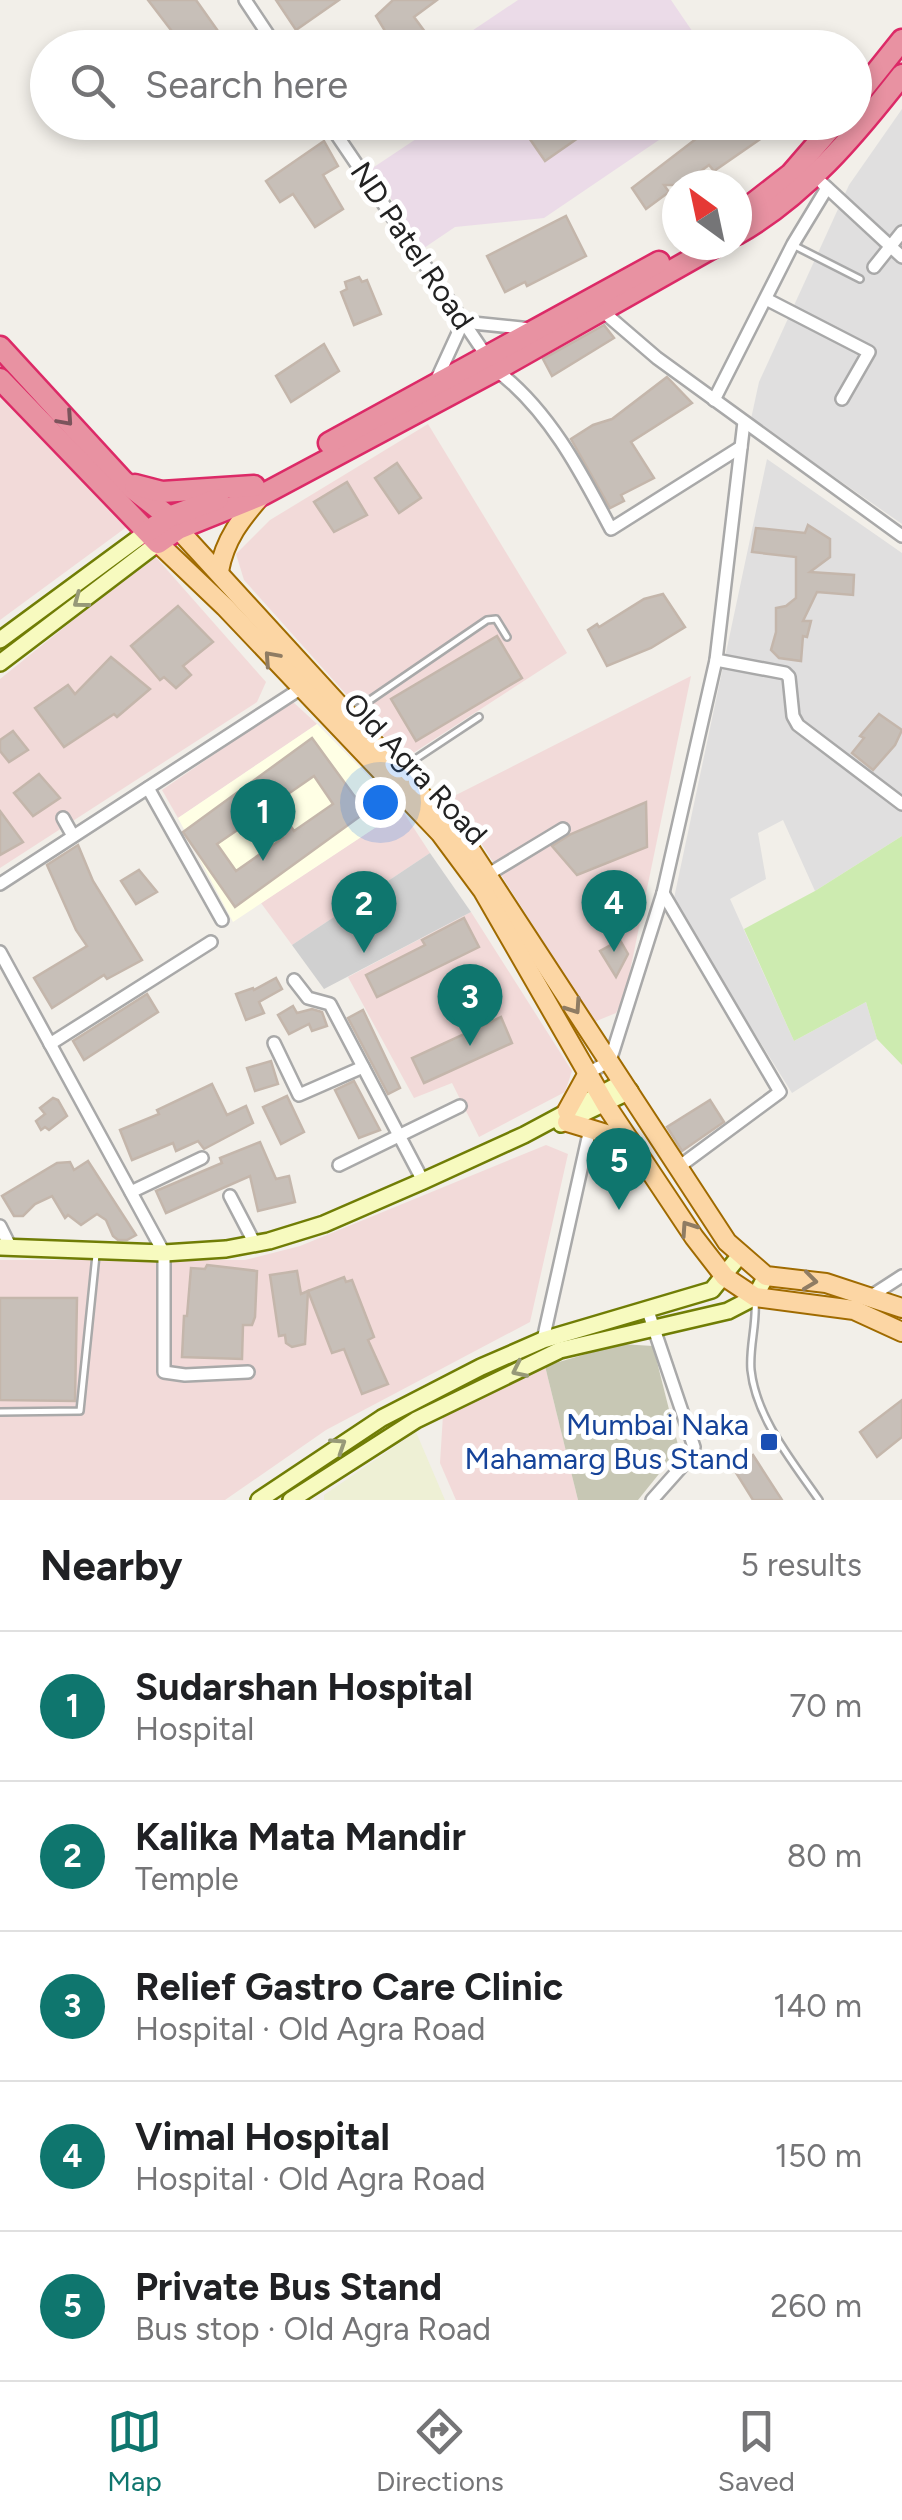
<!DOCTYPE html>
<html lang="en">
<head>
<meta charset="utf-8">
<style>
  body { margin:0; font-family:Figtree,sans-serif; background:#f6f6f6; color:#202124 }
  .compass { position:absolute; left:662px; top:170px; width:90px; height:90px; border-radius:50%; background:#fff; box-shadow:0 5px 15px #0003; rotate:327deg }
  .you { position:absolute; left:380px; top:802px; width:35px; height:35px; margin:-25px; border:8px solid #fff; border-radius:50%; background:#1a73e8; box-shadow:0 0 0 15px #1a73e833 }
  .badge { display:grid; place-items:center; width:65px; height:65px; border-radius:50%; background:#0f766e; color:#fff; font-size:32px; font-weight:700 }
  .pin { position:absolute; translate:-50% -82px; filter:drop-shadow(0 2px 5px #0008) }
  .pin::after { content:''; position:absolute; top:52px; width:35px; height:30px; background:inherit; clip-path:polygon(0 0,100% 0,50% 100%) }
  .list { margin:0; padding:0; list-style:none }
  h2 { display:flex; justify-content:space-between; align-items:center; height:130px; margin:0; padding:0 40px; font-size:42px }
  h2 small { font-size:32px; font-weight:400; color:#757577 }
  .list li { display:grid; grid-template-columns:65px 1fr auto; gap:30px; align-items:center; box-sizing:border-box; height:150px; padding:0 40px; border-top:2px solid #e0e0e0 }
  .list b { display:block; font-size:38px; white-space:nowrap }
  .list p { margin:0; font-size:32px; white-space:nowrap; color:#757577 }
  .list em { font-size:32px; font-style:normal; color:#757577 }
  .icon { flex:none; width:55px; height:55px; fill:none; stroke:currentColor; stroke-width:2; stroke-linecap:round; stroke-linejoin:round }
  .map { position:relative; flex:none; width:902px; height:1500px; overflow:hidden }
  .search { position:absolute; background:#fff; box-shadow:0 5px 15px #0003; left:30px; right:30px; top:30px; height:110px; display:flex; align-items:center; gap:25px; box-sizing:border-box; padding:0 35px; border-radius:55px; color:#757577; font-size:38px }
  .sheet { height:880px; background:#fff }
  nav { display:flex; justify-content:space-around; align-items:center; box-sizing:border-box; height:140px; border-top:2px solid #e0e0e0; background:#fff; font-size:28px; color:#757577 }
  nav a { display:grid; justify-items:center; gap:5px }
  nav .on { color:#0f766e }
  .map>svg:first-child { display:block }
</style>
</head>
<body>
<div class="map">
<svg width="902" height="1500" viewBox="0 0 902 1500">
  <rect width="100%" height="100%" fill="#f2efe9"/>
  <!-- residential -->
  <g fill="#e0dfdf">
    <polygon points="902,109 902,524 751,419 759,382 849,185"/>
    <polygon points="767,459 902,553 902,836 815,891 783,820 758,833 766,879 730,899 794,1041 866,1002 877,1039 792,1093 673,903"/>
  </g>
  <!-- commercial -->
  <g fill="#f2dad9">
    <polygon points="0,391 128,526 0,620"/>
    <polygon points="428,424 567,653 404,759 244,580 236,554 270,520"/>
    <polygon points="154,555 266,682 257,702 0,868 0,679"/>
    <polygon points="691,676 625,995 616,1013 594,1022 452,797"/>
    <polygon points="292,701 317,724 178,818 162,790"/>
    <polygon points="402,810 430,853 292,945 261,903"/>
    <polygon points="471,912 572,1071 565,1092 479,1137 452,1083 414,1098 348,977"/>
    <polygon points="546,1145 568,1154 530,1322 326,1430 225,1500 0,1500 0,1260 245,1260 300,1246"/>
    <polygon points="545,1366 578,1500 456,1500 440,1463 443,1415"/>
  </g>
  <!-- industrial -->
  <g fill="#ebdbe8">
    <polygon points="518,0 671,0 703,47 448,47"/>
    <polygon points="440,123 684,123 544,218 455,227 424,248 371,169"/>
  </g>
  <!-- education -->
  <polygon fill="#ffffe5" points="317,724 402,810 233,922 178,818"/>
  <!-- religious -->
  <polygon fill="#d0d0d0" points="430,853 471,912 324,989 292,945"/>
  <!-- construction -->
  <polygon fill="#c7c7b4" points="621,1344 653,1346 679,1449 638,1500 578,1500 545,1366"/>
  <!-- farmland -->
  <polygon fill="#eef0d5" points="416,1432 445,1500 324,1500 324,1495"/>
  <!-- grass -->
  <polygon fill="#cdebb0" points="902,836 902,1065 877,1039 866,1002 794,1041 744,929 815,891"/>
  <!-- building -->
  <g fill="#c7bfb8" stroke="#c4b6ab" stroke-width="2.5" fill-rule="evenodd">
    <polygon points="148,0 196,0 230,48 174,48 167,39 174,34"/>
    <polygon points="276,0 339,0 296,30"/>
    <polygon points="393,0 437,0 414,17 437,48 400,48 393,39 391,41 376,16"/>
    <polygon points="539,122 601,122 545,161 525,132"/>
    <polygon points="718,122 785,122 714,171 709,165 682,185 664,185 669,192 646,209 632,188"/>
    <polygon points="324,141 338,166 323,175 343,209 315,227 293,194 280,202 266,181"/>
    <polygon points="566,216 586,256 527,286 525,282 505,292 487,256"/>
    <polygon points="359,277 362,282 367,280 381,314 354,325 341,292 347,289 345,282"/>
    <polygon points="604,325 614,338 552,376 543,359"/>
    <polygon points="324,344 339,371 291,402 276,376"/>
    <polygon points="667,377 692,403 631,442 654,478 621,495 624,501 610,508 571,439 593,425 612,419"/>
    <polygon points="397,463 421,498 399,513 375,478"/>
    <polygon points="347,482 367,515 334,532 314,502"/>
    <polygon points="808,525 830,539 830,557 810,572 854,575 853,595 817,592 803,621 811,621 807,637 803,636 801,661 779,658 771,650 776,632 776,608 786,606 796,598 796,557 752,552 756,528 805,533"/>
    <polygon points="663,594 685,627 651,648 607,666 588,630 597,624 599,627 644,599"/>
    <polygon points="178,606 213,642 183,666 191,675 176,688 164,677 160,680 131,646"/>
    <polygon points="497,636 522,678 416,741 391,699"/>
    <polygon points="111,657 150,689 117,717 114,714 64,747 35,708 68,685 75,694"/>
    <polygon points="879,714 902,730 895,745 873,770 852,753 864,738 860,736"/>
    <polygon points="13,731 28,750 9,762 0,751 0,740"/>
    <path d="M312,738L366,812L235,907L183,832ZM314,776L333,804L294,831L275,803ZM265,811L283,838L236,871L217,844Z"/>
    <polygon points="39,774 60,798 33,816 14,793"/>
    <polygon points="646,802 647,847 577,875 552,846 571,834"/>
    <polygon points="0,811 23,842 0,855"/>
    <polygon points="78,845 93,881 142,960 107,979 104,975 52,1008 34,978 87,946 76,930 47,865"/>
    <polygon points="139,870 157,892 136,904 121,881"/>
    <polygon points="464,918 479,947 377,997 366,975 425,945 422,940"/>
    <polygon points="620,940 628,954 616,977 600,951"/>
    <polygon points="276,978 282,989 259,1002 264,1013 246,1020 236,994 253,988 254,990"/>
    <polygon points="147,994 158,1012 84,1060 73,1041"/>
    <polygon points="293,1006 297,1013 312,1009 322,1012 327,1026 312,1031 309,1024 289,1034 278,1015"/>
    <polygon points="363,1010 400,1088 388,1094 348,1018"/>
    <polygon points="501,1017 512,1043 424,1083 412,1058"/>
    <polygon points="271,1061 278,1084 255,1091 247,1068"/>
    <polygon points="354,1081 380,1130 359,1138 335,1090"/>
    <polygon points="212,1084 227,1115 246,1106 253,1123 204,1149 198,1141 176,1151 173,1143 132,1160 120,1130 159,1114 157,1110"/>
    <polygon points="287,1096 304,1132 281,1144 263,1107"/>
    <polygon points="53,1098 58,1100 67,1116 49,1130 45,1127 41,1130 36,1121 45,1114 40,1108"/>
    <polygon points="710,1100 724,1122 682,1151 667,1127"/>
    <polygon points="260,1142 276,1179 289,1176 295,1202 258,1211 250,1176 166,1213 156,1191 222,1163 220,1158"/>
    <polygon points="88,1161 136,1235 127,1240 118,1240 113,1236 106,1220 97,1214 81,1225 68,1215 65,1218 52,1196 35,1204 23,1216 14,1216 2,1196 57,1163 70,1162 74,1170"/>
    <polygon points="207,1265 257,1271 255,1317 252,1325 243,1325 242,1359 182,1357 184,1316 187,1316 191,1268 205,1269"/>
    <polygon points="297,1271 301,1294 308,1291 305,1344 292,1347 286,1343 285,1335 279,1336 270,1275"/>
    <polygon points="344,1277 346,1282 352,1280 374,1337 368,1340 388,1384 362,1394 344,1349 332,1353 308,1291"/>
    <polygon points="0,1298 77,1298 75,1401 0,1400"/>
    <polygon points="902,1400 902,1437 877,1457 860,1432"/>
    <polygon points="753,1455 782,1500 753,1500 733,1468"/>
  </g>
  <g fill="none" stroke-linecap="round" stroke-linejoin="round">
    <!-- lane casing -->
    <g stroke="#a9a9a9" stroke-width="10">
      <g id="lane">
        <polyline points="795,246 860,279"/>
        <polyline points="354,711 487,620 496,619 507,637"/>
        <polyline points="402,768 479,717"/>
        <path d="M755,1300C757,1324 749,1347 751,1370C756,1418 793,1462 819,1500"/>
        <polyline points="0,1412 80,1411 96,1255"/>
      </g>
    </g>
    <!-- street casing -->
    <g stroke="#a9a9a9" stroke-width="16">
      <g id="street">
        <polyline points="245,0 277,48"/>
        <path d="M328,122L496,370C549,410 581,472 611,529L741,447"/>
        <polyline points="822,183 902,257"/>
        <polyline points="874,267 902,232"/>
        <polyline points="766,299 869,352 842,399"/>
        <polyline points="600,309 657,358 902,536"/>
        <polyline points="435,383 463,322 531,329"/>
        <polyline points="714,400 793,244 827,188"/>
        <polyline points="716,660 785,673 789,677 793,716 798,725 902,804"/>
        <polyline points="148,788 222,920"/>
        <polyline points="63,818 73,836"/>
        <polyline points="487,875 563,829"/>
        <polyline points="0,884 300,689"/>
        <polyline points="663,893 780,1092 680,1166"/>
        <polyline points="0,952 164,1253 164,1372 185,1375 248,1372"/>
        <polyline points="294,980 308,998 330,1004 423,1181"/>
        <polyline points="274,1043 299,1095 363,1067"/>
        <polyline points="50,1044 211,942"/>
        <polyline points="588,1073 610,1061 663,893 716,660 744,422"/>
        <polyline points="339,1165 460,1106"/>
        <polyline points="131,1192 202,1158"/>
        <polyline points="230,1196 255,1244"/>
        <polyline points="0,1226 11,1248"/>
        <polyline points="868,1298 902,1276"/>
        <polyline points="648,1311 694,1447 684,1464 652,1500"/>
        <polyline points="543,1340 590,1129"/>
      </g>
    </g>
    <!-- secondary casing -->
    <g stroke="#707d05" stroke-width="20">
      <g id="secondary">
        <polyline points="0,640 148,531"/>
        <polyline points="0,663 158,543"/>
        <polyline points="561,1124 630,1091"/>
        <polyline points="0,1247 164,1253 226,1249 269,1241 324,1224 423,1181 524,1135 623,1082"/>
        <polyline points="259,1500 382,1418 481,1367 543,1340 712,1290 741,1254"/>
        <polyline points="291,1500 416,1420 560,1350 728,1311 755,1297 766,1276"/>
      </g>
    </g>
    <!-- primary casing -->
    <g stroke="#a06b00" stroke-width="22">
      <g id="primary">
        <polyline points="178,529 468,846 727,1242 766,1276 826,1283 902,1308"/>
        <polyline points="158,543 225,607 440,833 483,891 606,1105 694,1237 725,1277 755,1297 854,1310 902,1332"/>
        <path d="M219,571C225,539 241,519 261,496"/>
        <polyline points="567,1111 588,1073"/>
        <polyline points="567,1122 630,1141"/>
      </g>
    </g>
    <!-- highway casing -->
    <g stroke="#dc2a67" stroke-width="25">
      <g id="highway">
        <polyline points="854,100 902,40"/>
        <polyline points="737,216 791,174 836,122"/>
        <path d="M737,234C804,196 855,135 902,75"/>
        <polyline points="0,347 123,481 169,517 177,527"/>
        <polyline points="0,379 158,543 178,529 262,495 496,370 717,245"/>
        <polyline points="329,443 659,262"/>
        <polyline points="135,485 162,492 254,486"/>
        <polyline points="148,531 169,517 218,499"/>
      </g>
    </g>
    <!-- lane -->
    <use href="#lane" stroke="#fff" stroke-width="5"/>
    <!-- street -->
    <use href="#street" stroke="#fff" stroke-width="11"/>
    <!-- secondary -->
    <use href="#secondary" stroke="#f7fabf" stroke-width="15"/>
    <!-- primary -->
    <use href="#primary" stroke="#fcd6a4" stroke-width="18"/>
    <!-- highway -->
    <use href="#highway" stroke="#e892a2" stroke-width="20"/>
  </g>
  <!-- one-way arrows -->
  <defs><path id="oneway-chevron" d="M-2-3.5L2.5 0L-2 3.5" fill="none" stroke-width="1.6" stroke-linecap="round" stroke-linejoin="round" transform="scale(2.5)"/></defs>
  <use stroke="#7b545c" href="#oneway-chevron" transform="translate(66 419) rotate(48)"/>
  <g stroke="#979978">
    <use href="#oneway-chevron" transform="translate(80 601) rotate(143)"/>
    <use href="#oneway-chevron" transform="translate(519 1370) rotate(154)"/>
    <use href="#oneway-chevron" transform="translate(339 1445) rotate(-33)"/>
  </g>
  <g stroke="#8f7c63">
    <use href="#oneway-chevron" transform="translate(271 658) rotate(-132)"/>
    <use href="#oneway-chevron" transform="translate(574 1007) rotate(56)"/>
    <use href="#oneway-chevron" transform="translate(688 1228) rotate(-124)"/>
    <use href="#oneway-chevron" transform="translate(810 1281) rotate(7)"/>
  </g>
  <!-- markers -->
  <rect fill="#1a4fb4" stroke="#fff" stroke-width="4" x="759" y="1432" width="20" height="20" rx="5"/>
  <g text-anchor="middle" stroke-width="10" stroke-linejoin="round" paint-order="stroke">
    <!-- street labels -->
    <g font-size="30" fill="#222" stroke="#fff">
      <text transform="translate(412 246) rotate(56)" y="10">ND Patel Road</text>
      <text transform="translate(415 769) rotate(47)" y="10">Old Agra Road</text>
    </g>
    <!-- transit labels -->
    <g font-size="30" fill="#164399" stroke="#fff" text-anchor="end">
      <text x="749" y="1435">Mumbai Naka<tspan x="749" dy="34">Mahamarg Bus Stand</tspan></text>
    </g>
  </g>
</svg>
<svg class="compass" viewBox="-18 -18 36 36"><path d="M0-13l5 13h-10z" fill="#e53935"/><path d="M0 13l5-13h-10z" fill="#757577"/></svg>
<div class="you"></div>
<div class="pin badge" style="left:263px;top:861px">1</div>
<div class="pin badge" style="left:364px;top:953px">2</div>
<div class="pin badge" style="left:470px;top:1046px">3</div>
<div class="pin badge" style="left:614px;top:952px">4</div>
<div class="pin badge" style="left:619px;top:1210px">5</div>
<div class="search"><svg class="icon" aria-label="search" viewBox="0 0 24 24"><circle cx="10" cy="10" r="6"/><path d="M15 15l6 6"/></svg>Search here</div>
</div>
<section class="sheet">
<h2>Nearby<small>5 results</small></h2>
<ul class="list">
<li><span class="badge">1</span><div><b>Sudarshan Hospital</b><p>Hospital</p></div><em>70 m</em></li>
<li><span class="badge">2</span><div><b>Kalika Mata Mandir</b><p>Temple</p></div><em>80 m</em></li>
<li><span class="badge">3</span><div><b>Relief Gastro Care Clinic</b><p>Hospital · Old Agra Road</p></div><em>140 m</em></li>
<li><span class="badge">4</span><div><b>Vimal Hospital</b><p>Hospital · Old Agra Road</p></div><em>150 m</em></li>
<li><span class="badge">5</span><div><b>Private Bus Stand</b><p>Bus stop · Old Agra Road</p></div><em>260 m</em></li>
</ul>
</section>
<nav>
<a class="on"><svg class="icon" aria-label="map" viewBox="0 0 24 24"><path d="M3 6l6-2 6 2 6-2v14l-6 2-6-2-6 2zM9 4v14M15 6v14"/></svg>Map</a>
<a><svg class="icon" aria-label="directions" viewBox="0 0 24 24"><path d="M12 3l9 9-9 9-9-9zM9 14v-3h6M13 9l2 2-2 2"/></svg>Directions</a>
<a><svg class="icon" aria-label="saved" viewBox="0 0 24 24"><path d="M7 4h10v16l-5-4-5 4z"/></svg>Saved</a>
</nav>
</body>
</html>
